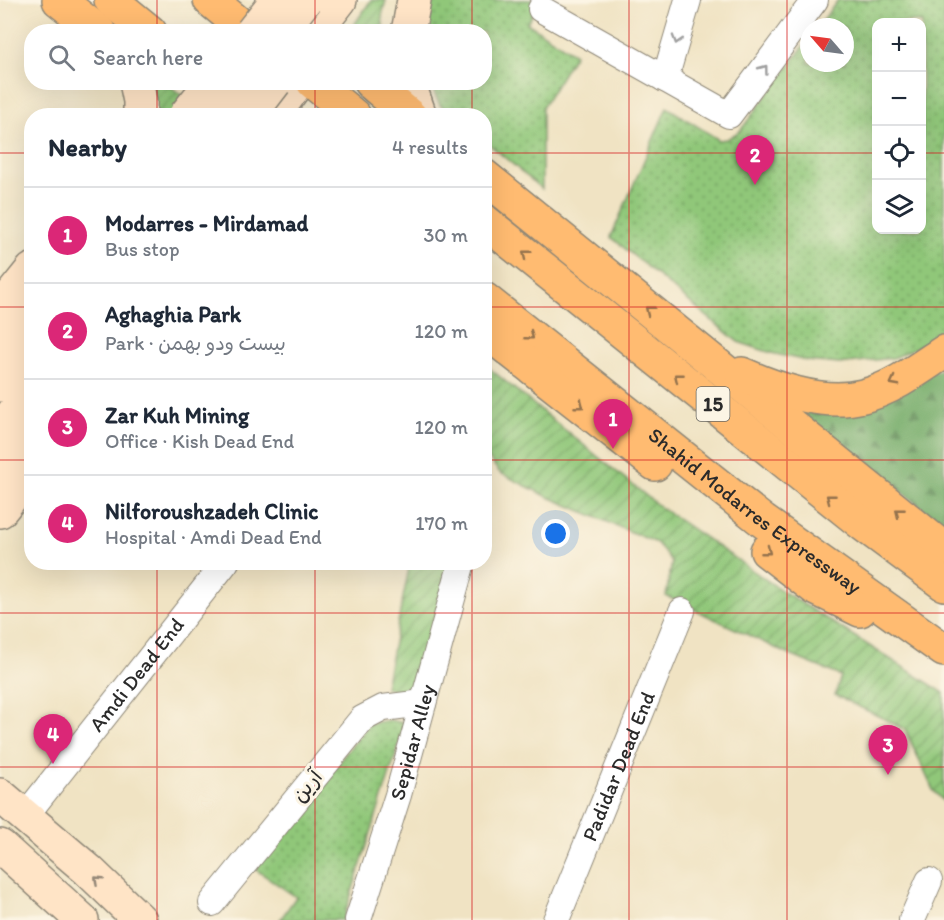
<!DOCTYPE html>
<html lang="en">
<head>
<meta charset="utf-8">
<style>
  body { margin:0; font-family:Itim,"Playpen Sans Arabic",sans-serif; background:#f6f6f7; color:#1f2937 }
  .controls { position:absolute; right:18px; top:18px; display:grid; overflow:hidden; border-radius:12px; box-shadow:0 6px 24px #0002 }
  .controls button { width:54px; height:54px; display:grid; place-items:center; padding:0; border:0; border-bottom:2px solid #e0e1e3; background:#fff; color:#1f2937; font:30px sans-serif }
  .compass { position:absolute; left:800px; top:18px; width:54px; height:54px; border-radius:50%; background:#fff; box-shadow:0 6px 24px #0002; rotate:298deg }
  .you { position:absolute; left:556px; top:534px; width:21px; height:21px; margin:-15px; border:4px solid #fff; border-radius:50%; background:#1a73e8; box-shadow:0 0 0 9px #1a73e833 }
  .badge { display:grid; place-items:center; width:39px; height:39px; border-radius:50%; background:#db2777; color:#fff; font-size:20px; font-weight:700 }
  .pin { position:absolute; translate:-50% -50px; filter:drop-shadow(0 2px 3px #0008) }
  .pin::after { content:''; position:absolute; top:32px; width:21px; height:18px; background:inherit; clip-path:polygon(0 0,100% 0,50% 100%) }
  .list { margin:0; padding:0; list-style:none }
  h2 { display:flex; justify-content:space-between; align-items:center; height:78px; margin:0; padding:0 24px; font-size:26px }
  h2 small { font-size:20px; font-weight:400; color:#747a83 }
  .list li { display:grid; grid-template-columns:39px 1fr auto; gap:18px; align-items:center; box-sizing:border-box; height:96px; padding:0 24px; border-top:2px solid #e0e1e3 }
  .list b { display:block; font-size:22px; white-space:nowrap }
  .list p { margin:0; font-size:20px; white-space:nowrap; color:#747a83 }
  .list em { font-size:20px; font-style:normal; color:#747a83 }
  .icon { flex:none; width:33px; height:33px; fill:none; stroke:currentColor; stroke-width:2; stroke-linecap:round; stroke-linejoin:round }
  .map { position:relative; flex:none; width:944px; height:920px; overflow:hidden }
  .search { position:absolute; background:#fff; box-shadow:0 6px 24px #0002; left:24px; top:24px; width:468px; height:66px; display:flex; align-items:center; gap:15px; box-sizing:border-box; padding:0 21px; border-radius:24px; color:#747a83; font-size:22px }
  .panel { position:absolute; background:#fff; box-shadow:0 6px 24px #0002; left:24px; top:108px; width:468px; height:462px; border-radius:24px }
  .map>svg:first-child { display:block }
</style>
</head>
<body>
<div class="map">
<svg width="944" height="920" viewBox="0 0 944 920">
  <defs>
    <pattern id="grass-dots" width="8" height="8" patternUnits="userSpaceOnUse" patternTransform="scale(1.5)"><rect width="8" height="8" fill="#90c779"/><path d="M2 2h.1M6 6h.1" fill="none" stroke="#76a263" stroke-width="1.8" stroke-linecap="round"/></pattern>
    <pattern id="forest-firs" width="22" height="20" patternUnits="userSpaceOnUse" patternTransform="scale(1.5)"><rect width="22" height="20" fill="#74ac69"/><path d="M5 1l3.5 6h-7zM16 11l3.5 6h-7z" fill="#5f8c57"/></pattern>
    <pattern id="garden-furrows" width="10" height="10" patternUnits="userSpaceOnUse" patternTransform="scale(1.5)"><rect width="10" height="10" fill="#90c779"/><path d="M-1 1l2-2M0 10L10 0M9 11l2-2" fill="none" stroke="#76a263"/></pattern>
  </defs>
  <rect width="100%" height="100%" fill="#fcf5e5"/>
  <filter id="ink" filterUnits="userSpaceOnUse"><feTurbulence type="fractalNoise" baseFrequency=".0167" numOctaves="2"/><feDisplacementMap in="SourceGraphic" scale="12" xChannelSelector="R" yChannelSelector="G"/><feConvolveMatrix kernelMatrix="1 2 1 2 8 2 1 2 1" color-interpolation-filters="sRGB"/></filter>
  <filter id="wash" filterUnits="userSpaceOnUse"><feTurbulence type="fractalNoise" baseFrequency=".008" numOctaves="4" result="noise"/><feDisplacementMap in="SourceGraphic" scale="24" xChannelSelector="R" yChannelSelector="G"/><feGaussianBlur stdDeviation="1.35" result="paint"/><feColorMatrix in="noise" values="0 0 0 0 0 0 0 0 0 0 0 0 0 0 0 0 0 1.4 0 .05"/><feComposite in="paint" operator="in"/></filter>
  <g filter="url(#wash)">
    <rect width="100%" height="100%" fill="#f0e3c3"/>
    <!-- grass -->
    <g fill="url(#grass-dots)" stroke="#5e7952" stroke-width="1.5" fill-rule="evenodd">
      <polygon points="431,0 543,0 527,23 575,54 542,108 542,189 485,141 484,116 453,115 440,105 430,83 484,82 484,32 425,32"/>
      <path d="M838,0H944V330L919,346L893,358L839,364L807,361L771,353L738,342L611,237L667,107L719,140L727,139L740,131L809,39V63H845V27H818ZM876,22H922V230H876Z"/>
      <polygon points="389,720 406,723 343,920 280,920 296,897 255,869 369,724"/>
    </g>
    <!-- forest -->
    <polygon fill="url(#forest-firs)" stroke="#506c4a" stroke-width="1.5" points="944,369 944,525 792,407"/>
    <!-- garden -->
    <g fill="url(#garden-furrows)" stroke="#5e7952" stroke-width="1.5">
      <polygon points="371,0 386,0 382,16 384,31 350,31"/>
      <polygon points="154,83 166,83 188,100 174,115 148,116 153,96"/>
      <polygon points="484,364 660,507 784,592 944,693 944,802 933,790 905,729 835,695 841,676 790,655 666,596 672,562 657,543 546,496 500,473 485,454"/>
      <polygon points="410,563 450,563 416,696 385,687"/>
    </g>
  </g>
  <g filter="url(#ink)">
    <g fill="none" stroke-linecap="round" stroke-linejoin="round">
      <!-- street casing -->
      <g stroke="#8e8777" stroke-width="28">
        <g id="street">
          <polyline points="541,9 729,115 815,0"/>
          <polyline points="665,79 688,0"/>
          <path id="s1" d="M25,816L226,562"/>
          <polyline points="212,903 362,719 383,708 423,703"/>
          <path id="s2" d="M358,920L398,795L462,562"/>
          <path id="s3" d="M556,920L682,611"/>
          <polyline points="912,920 929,881"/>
        </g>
      </g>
      <!-- secondary casing -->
      <g stroke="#8e8777" stroke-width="36">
        <g id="secondary">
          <polyline points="315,32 340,0"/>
          <polyline points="408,32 414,0"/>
          <polyline points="136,82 140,101 140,116"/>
          <polyline points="411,82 412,93 420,116"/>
          <polyline points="273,116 298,82"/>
          <polyline points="0,310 32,270"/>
          <polyline points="0,350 32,310"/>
          <polyline points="0,385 32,345"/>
          <polyline points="0,430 32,390"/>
          <polyline points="0,471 32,430"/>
          <polyline points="0,511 32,471"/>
          <polyline points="0,795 88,870 140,920"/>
          <polyline points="0,846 82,920"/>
        </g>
      </g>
      <!-- highway casing -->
      <g stroke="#8e8777" stroke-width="36">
        <g id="highway">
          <polyline points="59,0 99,32"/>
          <polyline points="111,0 150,32"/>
          <polyline points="210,0 249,32"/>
          <polyline points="313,82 354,116"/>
          <polyline points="370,82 410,116"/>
          <polyline points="484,176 944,549"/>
          <polyline points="484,221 864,525 944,584"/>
          <path id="s4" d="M484,299L763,521L944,650"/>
          <polyline points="484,330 655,464"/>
          <path d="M742,374C778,390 824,406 863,396C892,389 920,368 944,352"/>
          <polyline points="767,551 815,588 860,610"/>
        </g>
      </g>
      <!-- street -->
      <use href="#street" stroke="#fff" stroke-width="26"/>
      <!-- secondary -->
      <use href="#secondary" stroke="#ffe4c6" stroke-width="33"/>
      <!-- highway -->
      <use href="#highway" stroke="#ffbb71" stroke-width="33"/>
      <!-- secondary-bridge casing -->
      <g stroke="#8e8777" stroke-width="36" stroke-linecap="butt">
        <g id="secondary-bridge">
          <polyline points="252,32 277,0"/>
          <polyline points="280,32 305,0"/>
          <polyline points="185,116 212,82"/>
          <polyline points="213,116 239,82"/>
          <polyline points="249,116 275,82"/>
        </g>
      </g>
      <!-- secondary-bridge -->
      <use href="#secondary-bridge" stroke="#ffe4c6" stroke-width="33"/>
    </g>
    <!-- one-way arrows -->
    <defs><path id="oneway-chevron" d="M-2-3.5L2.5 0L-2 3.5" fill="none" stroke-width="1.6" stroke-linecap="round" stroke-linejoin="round" transform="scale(1.5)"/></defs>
    <g stroke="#a0a0a0">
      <use href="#oneway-chevron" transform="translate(677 40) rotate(107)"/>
      <use href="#oneway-chevron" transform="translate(764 69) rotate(-53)"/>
    </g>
    <g stroke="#95734e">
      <use href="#oneway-chevron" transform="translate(526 254) rotate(-141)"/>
      <use href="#oneway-chevron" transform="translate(649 310) rotate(-141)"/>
      <use href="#oneway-chevron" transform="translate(530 336) rotate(39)"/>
      <use href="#oneway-chevron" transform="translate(678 377) rotate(-141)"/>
      <use href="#oneway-chevron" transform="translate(894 382) rotate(152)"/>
      <use href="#oneway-chevron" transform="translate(580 405) rotate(38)"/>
      <use href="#oneway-chevron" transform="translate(830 498) rotate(-142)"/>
      <use href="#oneway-chevron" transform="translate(899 512) rotate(-141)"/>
      <use href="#oneway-chevron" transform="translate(767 551) rotate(38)"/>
    </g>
    <use stroke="#958878" href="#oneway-chevron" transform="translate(98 880) rotate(-137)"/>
  </g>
  <!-- grid -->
  <path fill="none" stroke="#d62828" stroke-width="1.5" stroke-opacity="0.55" d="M157,0V32M315,0V32M472,0V32M629,0V920M787,0V920M157,82V116M315,82V116M472,82V116M0,153H32M484,153H876M922,153H944M0,307H32M484,307H944M0,460H32M484,460H944M157,562V920M315,562V920M472,562V920M0,613H944M0,767H944"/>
  <g text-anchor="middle" stroke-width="6" stroke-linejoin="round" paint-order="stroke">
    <!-- shield labels -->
    <rect fill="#fcf5e5" stroke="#6a6863" stroke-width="1.5" x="696.5" y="387" width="33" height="34" rx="4.5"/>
    <g font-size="20" font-weight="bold" fill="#2b2b2b">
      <text x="713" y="411">15</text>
    </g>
    <!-- street labels -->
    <g font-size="21" fill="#2b2b2b" stroke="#fcf5e5">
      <text dy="7" stroke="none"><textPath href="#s4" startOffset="344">Shahid Modarres Expressway</textPath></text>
      <text dy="7" stroke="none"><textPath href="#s1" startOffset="180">Amdi Dead End</textPath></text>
      <text dy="7" stroke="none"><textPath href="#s2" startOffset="186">Sepidar Alley</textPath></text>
      <text dy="7" stroke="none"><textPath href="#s3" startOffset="166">Padidar Dead End</textPath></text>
      <text transform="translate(307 786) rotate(-51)" y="7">آرین</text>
    </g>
  </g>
</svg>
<div class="controls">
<button>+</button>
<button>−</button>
<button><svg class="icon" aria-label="locate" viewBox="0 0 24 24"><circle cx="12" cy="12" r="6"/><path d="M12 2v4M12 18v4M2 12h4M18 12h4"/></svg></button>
<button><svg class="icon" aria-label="layers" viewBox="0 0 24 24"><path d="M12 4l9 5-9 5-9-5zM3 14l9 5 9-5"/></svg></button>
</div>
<svg class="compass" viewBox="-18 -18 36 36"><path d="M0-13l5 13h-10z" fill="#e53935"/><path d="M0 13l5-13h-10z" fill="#747a83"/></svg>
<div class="you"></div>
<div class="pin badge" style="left:613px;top:449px">1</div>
<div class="pin badge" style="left:755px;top:185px">2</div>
<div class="pin badge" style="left:888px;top:775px">3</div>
<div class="pin badge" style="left:53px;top:764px">4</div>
<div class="search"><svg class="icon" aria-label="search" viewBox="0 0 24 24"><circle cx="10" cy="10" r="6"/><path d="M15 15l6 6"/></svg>Search here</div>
<section class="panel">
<h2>Nearby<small>4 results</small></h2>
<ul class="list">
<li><span class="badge">1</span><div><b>Modarres - Mirdamad</b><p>Bus stop</p></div><em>30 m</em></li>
<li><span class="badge">2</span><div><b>Aghaghia Park</b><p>Park · بیست ودو بهمن</p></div><em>120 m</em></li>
<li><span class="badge">3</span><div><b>Zar Kuh Mining</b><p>Office · Kish Dead End</p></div><em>120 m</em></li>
<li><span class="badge">4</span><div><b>Nilforoushzadeh Clinic</b><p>Hospital · Amdi Dead End</p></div><em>170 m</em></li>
</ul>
</section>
</div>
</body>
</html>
